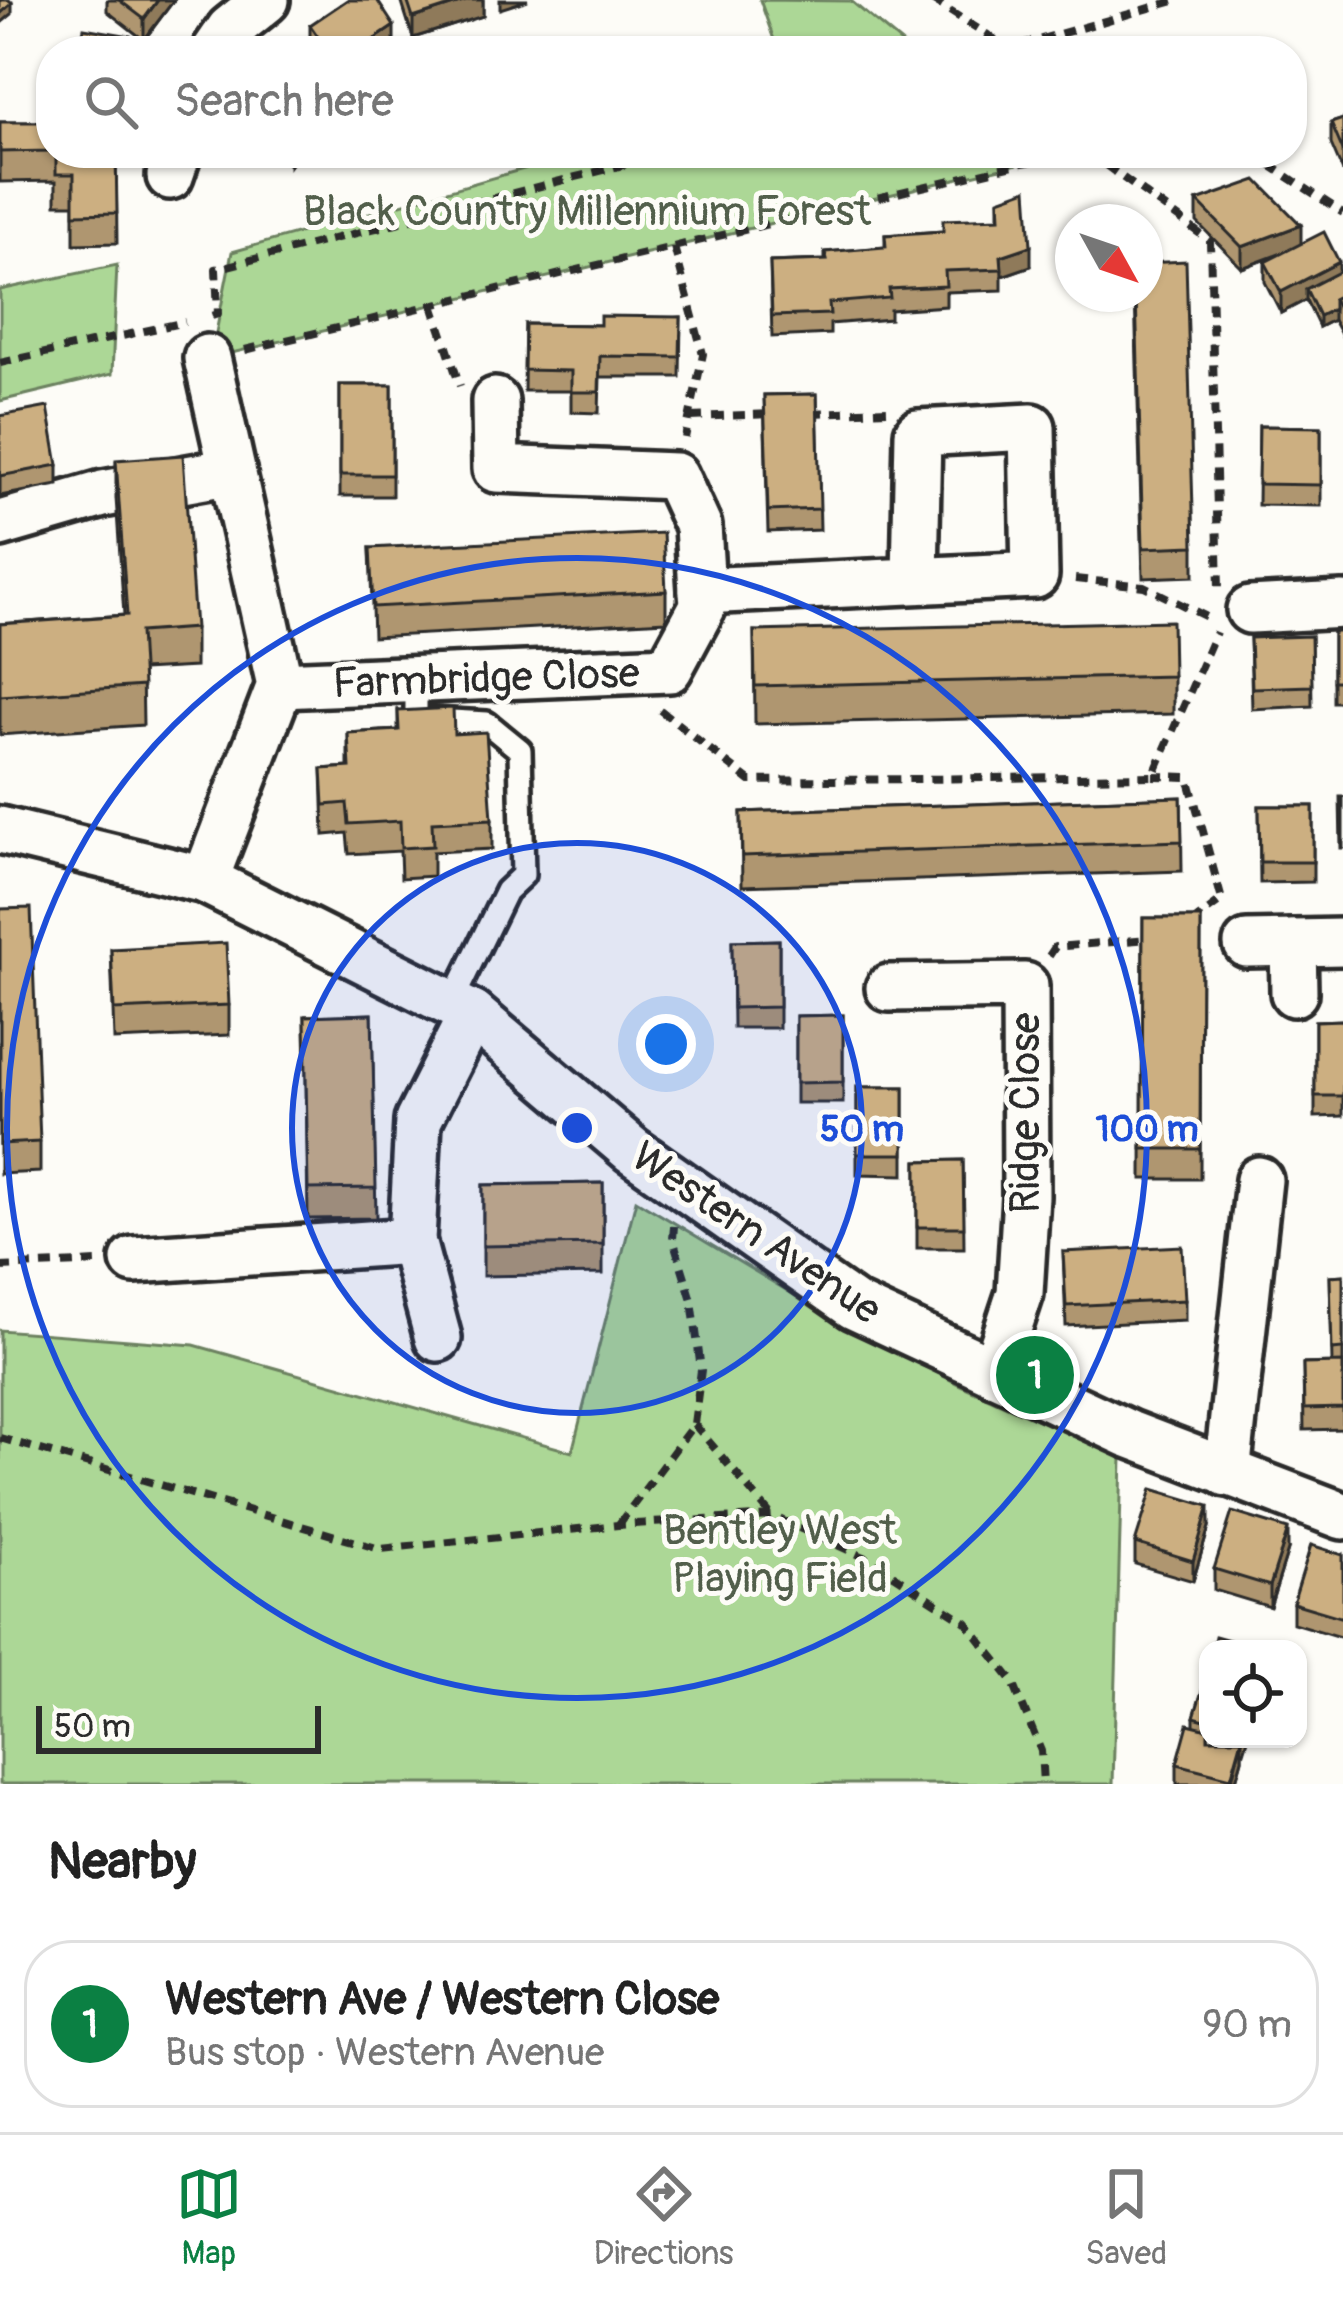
<!DOCTYPE html>
<html lang="en">
<head>
<meta charset="utf-8">
<style>
  body { margin:0; font-family:Pangolin,sans-serif; background:#f6f6f6; color:#222 }
  .controls { position:absolute; right:36px; bottom:36px; display:grid; overflow:hidden; border-radius:24px; box-shadow:0 3px 9px #0004 }
  .controls button { width:108px; height:108px; display:grid; place-items:center; padding:0; border:0; border-bottom:3px solid #e0e0e0; background:#fff; color:#222; font:60px sans-serif }
  .compass { position:absolute; left:1055px; top:204px; width:108px; height:108px; border-radius:50%; background:#fff; box-shadow:0 3px 9px #0004; rotate:130deg }
  .scale { position:absolute; left:36px; bottom:30px; width:285px; box-sizing:border-box; padding-left:12px; border:6px solid #2b2b2b; border-top:0; font-size:33px; line-height:42px; white-space:nowrap; color:#2b2b2b; -webkit-text-stroke:9px #fdfcf7; paint-order:stroke }
  .you { position:absolute; left:666px; top:1044px; width:42px; height:42px; margin:-30px; border:9px solid #fff; border-radius:50%; background:#1a73e8; box-shadow:0 0 0 18px #1a73e833 }
  .badge { display:grid; place-items:center; width:78px; height:78px; border-radius:50%; background:#0b8043; color:#fff; font-size:39px; font-weight:700 }
  .pin { position:absolute; translate:-50% -50%; border:6px solid #fff; box-shadow:0 3px 12px #0006 }
  .list { margin:0; padding:0; list-style:none }
  h2 { display:flex; justify-content:space-between; align-items:center; height:156px; margin:0; padding:0 48px; font-size:51px }
  h2 small { font-size:39px; font-weight:400; color:#767676 }
  .list li { display:grid; grid-template-columns:78px 1fr auto; gap:36px; align-items:center; box-sizing:border-box; height:168px; margin:0 24px 24px; padding:0 24px; border:3px solid #e0e0e0; border-radius:48px }
  .list b { display:block; font-size:45px; white-space:nowrap }
  .list p { margin:0; font-size:39px; white-space:nowrap; color:#767676 }
  .list em { font-size:39px; font-style:normal; color:#767676 }
  .icon { flex:none; width:66px; height:66px; fill:none; stroke:currentColor; stroke-width:2; stroke-linecap:round; stroke-linejoin:round }
  .map { position:relative; flex:none; width:1343px; height:1784px; overflow:hidden }
  .search { position:absolute; background:#fff; box-shadow:0 3px 9px #0004; left:36px; right:36px; top:36px; height:132px; display:flex; align-items:center; gap:30px; box-sizing:border-box; padding:0 42px; border-radius:48px; color:#767676; font-size:45px }
  .sheet { height:348px; background:#fff }
  nav { display:flex; justify-content:space-around; align-items:center; box-sizing:border-box; height:168px; border-top:3px solid #e0e0e0; background:#fff; font-size:33px; color:#767676 }
  nav a { display:grid; justify-items:center; gap:6px }
  nav .on { color:#0b8043 }
  .map>svg:first-child { display:block }
</style>
</head>
<body>
<div class="map">
<svg width="1343" height="1784" viewBox="0 0 1343 1784">
  <rect width="100%" height="100%" fill="#fdfcf7"/>
  <filter id="ink" filterUnits="userSpaceOnUse"><feTurbulence type="fractalNoise" baseFrequency=".00833" numOctaves="2"/><feDisplacementMap in="SourceGraphic" scale="24" xChannelSelector="R" yChannelSelector="G"/><feConvolveMatrix kernelMatrix="1 2 1 2 8 2 1 2 1" color-interpolation-filters="sRGB"/></filter>
  <g filter="url(#ink)">
    <!-- green -->
    <g fill="#acd796" stroke="#6c8160" stroke-width="3">
      <polygon points="760,0 851,1 911,51 778,51"/>
      <polygon points="580,153 1019,153 1022,163 211,358 232,252"/>
      <polygon points="117,265 112,374 0,401 0,290"/>
      <polygon points="636,1200 816,1308 958,1384 1122,1458 1113,1784 0,1784 0,1330 194,1345 572,1452"/>
    </g>
    <g fill="none" stroke-linecap="round" stroke-linejoin="round">
      <!-- lane casing -->
      <g stroke="#2b2b2b" stroke-width="30">
        <polyline id="lane" points="416,680 416,719 487,723 520,750 523,875 506,891 451,1004"/>
      </g>
      <!-- street casing -->
      <g stroke="#2b2b2b" stroke-width="54">
        <g id="street">
          <polyline points="215,51 230,29 266,0"/>
          <polyline points="170,176 178,153"/>
          <polyline points="0,524 103,494 232,471"/>
          <polyline points="702,591 1035,575 1032,427 918,433 915,578"/>
          <polyline points="1250,610 1343,605"/>
          <polyline points="280,685 669,669 703,606 698,526 675,476 496,469 495,401"/>
          <polyline points="0,830 205,880 472,1014 632,1150 854,1306 1129,1434 1343,1516"/>
          <polyline points="205,880 280,685 207,358"/>
          <polyline points="1293,943 1294,993"/>
          <polyline points="1247,944 1343,942"/>
          <polyline points="889,988 1025,986 1026,1196 1020,1293 994,1372"/>
          <polyline points="134,1260 412,1241"/>
          <polyline points="438,1338 412,1241 418,1121 472,1014"/>
          <polyline points="1227,1473 1259,1180"/>
        </g>
      </g>
      <!-- path -->
      <g stroke="#2b2b2b" stroke-width="8" stroke-dasharray="12 9" stroke-linecap="butt">
        <polyline points="932,0 1007,47"/>
        <polyline points="1000,51 1178,0"/>
        <polyline points="1089,153 1210,241 1219,588"/>
        <polyline points="1252,153 1343,213"/>
        <polyline points="674,247 703,354 685,438"/>
        <polyline points="433,305 460,386"/>
        <polyline points="212,316 218,314 216,269 670,153"/>
        <polyline points="245,350 1022,163 1085,153"/>
        <polyline points="0,363 185,322"/>
        <polyline points="812,413 887,410"/>
        <polyline points="691,417 773,414"/>
        <polyline points="1075,579 1144,586 1213,620"/>
        <polyline points="660,710 750,781 1153,776 1216,632"/>
        <polyline points="1153,776 1188,777 1222,900 1190,924"/>
        <polyline points="1049,956 1055,947 1149,939"/>
        <polyline points="0,1267 97,1262"/>
        <polyline points="694,1424 771,1515"/>
        <polyline points="0,1438 380,1549 618,1525 772,1516 871,1560 966,1622 1012,1680 1041,1751 1043,1784"/>
        <polyline points="619,1524 694,1424 701,1370 692,1300 673,1239 674,1226"/>
      </g>
      <!-- lane -->
      <use href="#lane" stroke="#fdfcf7" stroke-width="21"/>
      <!-- street -->
      <use href="#street" stroke="#fdfcf7" stroke-width="45"/>
    </g>
    <!-- wall -->
    <g fill="#af966f" stroke="#2b2b2b" stroke-width="3">
      <polygon points="107,0 174,0 144,40 107,11"/>
      <polygon points="401,0 483,0 483,16 413,38"/>
      <polygon points="310,25 394,46 388,51 314,51 310,46"/>
      <polygon points="1343,119 1343,172 1331,144 1331,123"/>
      <polygon points="0,122 51,122 51,153 116,153 117,243 74,244 74,204 56,204 56,181 0,182"/>
      <polygon points="270,153 298,153 290,165"/>
      <polygon points="999,199 1031,266 1002,276 1002,290 946,292 946,306 890,310 890,319 830,324 830,334 772,337 770,262 825,260 825,252 885,247 885,235 943,231 999,218"/>
      <polygon points="1197,201 1301,243 1339,272 1343,270 1343,338 1333,320 1319,327 1306,300 1281,313 1265,282 1265,262 1284,252 1242,268 1197,222"/>
      <polygon points="1135,294 1194,546 1194,576 1143,578"/>
      <polygon points="681,317 680,377 600,377 599,413 571,412 571,391 524,391 525,324 600,325"/>
      <rect x="340" y="385" width="52" height="111"/>
      <polygon points="817,394 820,530 768,532 764,395"/>
      <polygon points="0,416 58,465 58,485 0,496"/>
      <polygon points="1259,426 1321,427 1321,506 1258,505"/>
      <polygon points="116,460 195,628 195,667 142,670 143,725 0,735 0,624 124,615 116,498"/>
      <polygon points="370,548 666,591 666,621 373,637"/>
      <polygon points="754,631 1173,676 1173,714 755,724"/>
      <rect x="1333" y="632" width="10" height="70"/>
      <polygon points="1311,636 1312,706 1252,709 1250,638"/>
      <polygon points="398,711 492,819 492,849 433,852 433,876 401,878 400,851 349,854 347,833 324,835 322,769 348,767 348,733 398,730"/>
      <polygon points="1181,797 1182,871 742,886 741,812"/>
      <polygon points="1259,806 1313,806 1313,882 1260,883"/>
      <polygon points="0,909 40,1142 40,1172 0,1174"/>
      <polygon points="1143,918 1201,918 1200,1179 1142,1179"/>
      <polygon points="779,940 779,1028 733,1028 732,941"/>
      <polygon points="111,949 229,1005 229,1035 114,1040"/>
      <polygon points="372,1014 376,1218 308,1219 305,1016"/>
      <polygon points="843,1015 843,1103 796,1103 796,1016"/>
      <polygon points="1343,1020 1343,1116 1315,1117 1315,1021"/>
      <polygon points="857,1087 904,1087 904,1175 857,1174"/>
      <polygon points="963,1160 964,1248 917,1248 917,1161"/>
      <polygon points="603,1183 603,1274 483,1276 483,1185"/>
      <polygon points="1063,1252 1185,1300 1185,1320 1066,1326"/>
      <polygon points="1343,1275 1343,1429 1304,1430 1303,1364 1332,1363 1330,1276"/>
      <polygon points="1209,1527 1193,1581 1135,1564 1135,1543"/>
      <polygon points="1288,1550 1270,1607 1214,1590 1214,1569"/>
      <polygon points="1343,1555 1343,1638 1293,1623 1293,1603"/>
      <polygon points="1208,1661 1208,1739 1248,1739 1244,1752 1242,1751 1242,1759 1235,1784 1177,1784 1177,1764 1194,1725 1194,1717 1205,1683 1205,1673"/>
    </g>
    <!-- shaded-wall -->
    <g fill="#8f7a5a" stroke="#2b2b2b" stroke-width="3">
      <polygon points="158,0 174,0 144,40 144,19"/>
      <polygon points="469,0 483,0 483,16 413,38 413,18"/>
      <polygon points="500,0 528,0 500,9"/>
      <polygon points="12,3 12,14 0,24 0,14"/>
      <polygon points="394,26 394,46 388,51 357,51"/>
      <polygon points="290,153 298,153 290,165"/>
      <polygon points="1301,225 1301,246 1242,268 1242,247"/>
      <polygon points="1031,246 1031,266 1002,276 1001,256"/>
      <polygon points="1339,262 1339,282 1306,289 1306,300 1281,313 1281,292"/>
      <polygon points="1333,309 1333,320 1319,327 1319,316"/>
      <polygon points="1209,1506 1209,1527 1193,1581 1193,1561"/>
      <polygon points="1288,1529 1288,1550 1270,1607 1270,1586"/>
      <polygon points="1242,1739 1242,1759 1235,1784 1231,1784"/>
    </g>
    <!-- building -->
    <g fill="#ccaf81" stroke="#2b2b2b" stroke-width="3">
      <polygon points="0,0 9,0 12,3 0,14"/>
      <polygon points="119,0 158,0 144,19"/>
      <polygon points="347,0 377,0 394,26 357,51 328,51 310,25"/>
      <polygon points="407,0 469,0 413,18"/>
      <polygon points="84,28 130,36 127,51 79,51"/>
      <polygon points="1343,119 1343,151 1331,123"/>
      <polygon points="0,122 51,122 51,151 0,152"/>
      <polygon points="56,153 116,153 117,213 74,214 74,174 56,174"/>
      <polygon points="1257,180 1301,225 1242,247 1197,201"/>
      <polygon points="1027,189 1031,246 1001,256 1002,269 945,271 946,286 889,289 890,298 829,303 830,314 772,316 770,262 827,260 825,252 886,247 885,235 943,231 943,220 1000,218 999,199"/>
      <polygon points="1324,232 1339,262 1281,292 1265,262"/>
      <polygon points="1186,261 1194,546 1143,548 1136,294 1145,294 1145,263"/>
      <polygon points="1343,270 1343,294 1333,299 1333,309 1319,316 1306,289"/>
      <polygon points="1343,294 1343,318 1333,299"/>
      <polygon points="600,316 681,317 680,357 600,356 599,392 571,392 571,371 524,370 525,324 600,325"/>
      <rect x="340" y="385" width="52" height="90"/>
      <polygon points="817,394 820,509 768,511 764,395"/>
      <polygon points="48,407 58,465 0,476 0,416"/>
      <polygon points="1259,426 1321,427 1321,485 1258,484"/>
      <polygon points="183,455 195,628 140,632 143,686 0,696 0,624 127,615 116,460"/>
      <polygon points="663,533 666,591 373,607 370,548"/>
      <polygon points="1172,621 1173,676 755,686 754,631"/>
      <rect x="1333" y="632" width="10" height="49"/>
      <polygon points="1311,636 1312,686 1252,688 1250,638"/>
      <polygon points="453,708 454,734 486,732 492,819 432,822 433,846 401,848 400,821 349,824 347,803 324,805 322,769 350,767 348,733 399,730 398,711"/>
      <polygon points="1181,797 1182,841 742,856 741,812"/>
      <polygon points="1340,797 1343,797 1343,848 1341,848"/>
      <polygon points="1259,806 1313,806 1313,862 1260,862"/>
      <polygon points="31,908 40,1142 0,1144 0,909"/>
      <polygon points="1143,918 1201,918 1200,1149 1142,1149"/>
      <polygon points="779,940 779,1007 733,1008 732,941"/>
      <polygon points="226,943 229,1005 114,1010 111,949"/>
      <polygon points="372,1014 376,1188 308,1189 305,1016"/>
      <polygon points="843,1015 843,1082 796,1083 796,1016"/>
      <polygon points="1343,1020 1343,1096 1315,1096 1315,1021"/>
      <rect x="857" y="1087" width="47" height="67"/>
      <polygon points="963,1160 964,1227 917,1227 917,1161"/>
      <polygon points="603,1183 603,1244 483,1246 483,1185"/>
      <polygon points="1182,1246 1185,1300 1066,1306 1063,1252"/>
      <polygon points="1343,1275 1343,1349 1332,1350 1330,1276"/>
      <polygon points="1343,1363 1343,1408 1304,1409 1303,1364"/>
      <polygon points="1152,1489 1209,1506 1193,1561 1135,1543"/>
      <polygon points="1232,1512 1288,1529 1270,1586 1214,1569"/>
      <polygon points="1311,1545 1343,1555 1343,1618 1293,1603"/>
      <polygon points="1215,1636 1261,1649 1212,1649"/>
      <polygon points="1205,1681 1208,1682 1208,1721 1194,1717"/>
      <polygon points="1188,1724 1208,1729 1208,1739 1242,1739 1231,1778 1177,1764"/>
    </g>
  </g>
  <!-- distance rings -->
  <circle cx="577" cy="1128" r="285" fill="#1d4ed8" fill-opacity=".12"/>
  <g fill="none" stroke="#1d4ed8" stroke-width="6">
    <circle cx="577" cy="1128" r="285"/>
    <circle cx="577" cy="1128" r="570"/>
  </g>
  <g text-anchor="middle" stroke-width="10" stroke-linejoin="round" paint-order="stroke">
    <!-- park labels -->
    <g font-size="42" fill="#525f4b" stroke="#fdfcf7">
      <text x="587" y="225">Black Country Millennium Forest</text>
      <text x="780" y="1544">Bentley West<tspan x="780" dy="48">Playing Field</tspan></text>
    </g>
    <!-- street labels -->
    <g font-size="42" fill="#2b2b2b" stroke="#fdfcf7">
      <text transform="translate(486 677) rotate(-2)" y="15">Farmbridge Close</text>
      <text transform="translate(1024 1113) rotate(-90)" y="15">Ridge Close</text>
      <text transform="translate(757 1232) rotate(34)" y="15">Western Avenue</text>
    </g>
  </g>
  <circle cx="577" cy="1128" r="18" fill="#1d4ed8" stroke="#fdfcf7" stroke-width="6"/>
  <g font-size="36" text-anchor="middle" font-weight="bold" fill="#1d4ed8" stroke="#fdfcf7" stroke-width="10" stroke-linejoin="round" paint-order="stroke">
    <text x="862" y="1141">50 m</text>
    <text x="1147" y="1141">100 m</text>
  </g>
</svg>
<div class="controls">
<button><svg class="icon" aria-label="locate" viewBox="0 0 24 24"><circle cx="12" cy="12" r="6"/><path d="M12 2v4M12 18v4M2 12h4M18 12h4"/></svg></button>
</div>
<svg class="compass" viewBox="-18 -18 36 36"><path d="M0-13l5 13h-10z" fill="#e53935"/><path d="M0 13l5-13h-10z" fill="#767676"/></svg>
<div class="scale">50 m</div>
<div class="you"></div>
<div class="pin badge" style="left:1035px;top:1375px">1</div>
<div class="search"><svg class="icon" aria-label="search" viewBox="0 0 24 24"><circle cx="10" cy="10" r="6"/><path d="M15 15l6 6"/></svg>Search here</div>
</div>
<section class="sheet">
<h2>Nearby<small></small></h2>
<ul class="list">
<li><span class="badge">1</span><div><b>Western Ave / Western Close</b><p>Bus stop · Western Avenue</p></div><em>90 m</em></li>
</ul>
</section>
<nav>
<a class="on"><svg class="icon" aria-label="map" viewBox="0 0 24 24"><path d="M3 6l6-2 6 2 6-2v14l-6 2-6-2-6 2zM9 4v14M15 6v14"/></svg>Map</a>
<a><svg class="icon" aria-label="directions" viewBox="0 0 24 24"><path d="M12 3l9 9-9 9-9-9zM9 14v-3h6M13 9l2 2-2 2"/></svg>Directions</a>
<a><svg class="icon" aria-label="saved" viewBox="0 0 24 24"><path d="M7 4h10v16l-5-4-5 4z"/></svg>Saved</a>
</nav>
</body>
</html>
